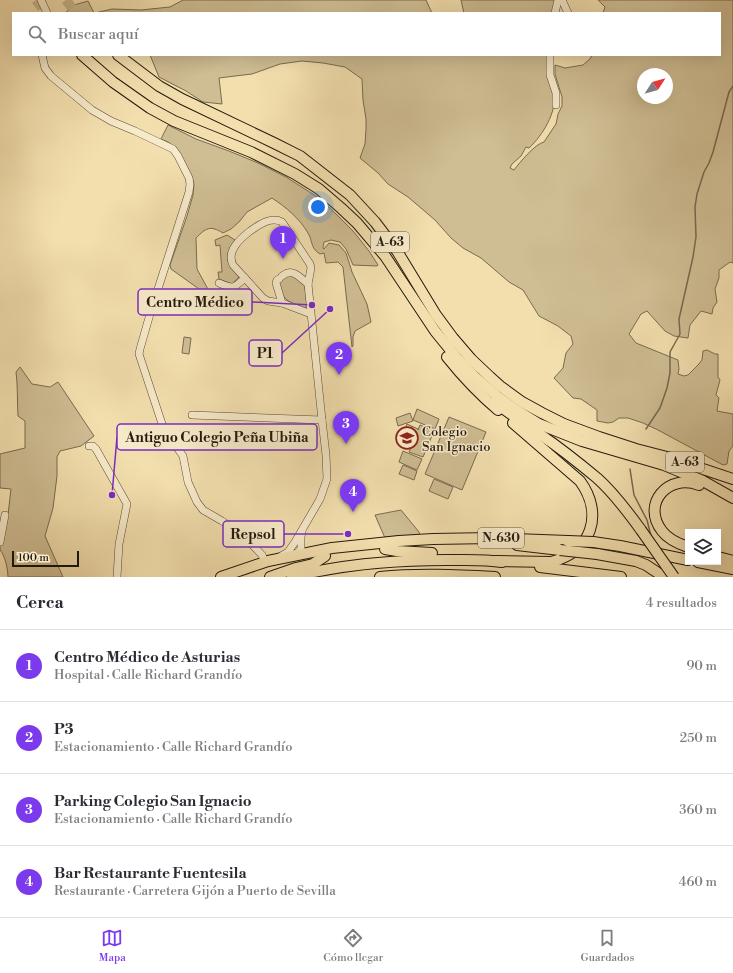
<!DOCTYPE html>
<html lang="es">
<head>
<meta charset="utf-8">
<style>
  body { margin:0; font-family:"Libre Bodoni",serif; background:#f2f2f3; color:#2b2b33 }
  .controls { position:absolute; right:12px; bottom:12px; display:grid; overflow:hidden; border-radius:0px; box-shadow:0 4px 16px #0002 }
  .controls button { width:36px; height:36px; display:grid; place-items:center; padding:0; border:0; border-bottom:1px solid #e1e1e2; background:#fff; color:#2b2b33; font:20px sans-serif }
  .compass { position:absolute; left:637px; top:68px; width:36px; height:36px; border-radius:50%; background:#fff; box-shadow:0 4px 16px #0002; rotate:54deg }
  .scale { position:absolute; left:12px; bottom:10px; width:67px; box-sizing:border-box; padding-left:4px; border:2px solid #22190d; border-top:0; font-size:11px; line-height:14px; white-space:nowrap; color:#22190d; -webkit-text-stroke:3px #f7eaca; paint-order:stroke }
  .you { position:absolute; left:318px; top:207px; width:14px; height:14px; margin:-10px; border:3px solid #fff; border-radius:50%; background:#1a73e8; box-shadow:0 0 0 6px #1a73e833 }
  .badge { display:grid; place-items:center; width:26px; height:26px; border-radius:50%; background:#7c3aed; color:#fff; font-size:13px; font-weight:700 }
  .pin { position:absolute; translate:-50% -33px; filter:drop-shadow(0 1px 2px #0008) }
  .pin::after { content:''; position:absolute; top:21px; width:14px; height:12px; background:inherit; clip-path:polygon(0 0,100% 0,50% 100%) }
  .list { margin:0; padding:0; list-style:none }
  h2 { display:flex; justify-content:space-between; align-items:center; height:52px; margin:0; padding:0 16px; font-size:17px }
  h2 small { font-size:13px; font-weight:400; color:#7c7c81 }
  .list li { display:grid; grid-template-columns:26px 1fr auto; gap:12px; align-items:center; box-sizing:border-box; height:72px; padding:0 16px; border-top:1px solid #e1e1e2 }
  .list b { display:block; font-size:15px; white-space:nowrap }
  .list p { margin:0; font-size:13px; white-space:nowrap; color:#7c7c81 }
  .list em { font-size:13px; font-style:normal; color:#7c7c81 }
  .icon { flex:none; width:22px; height:22px; fill:none; stroke:currentColor; stroke-width:2; stroke-linecap:round; stroke-linejoin:round }
  .map { position:relative; flex:none; width:733px; height:577px; overflow:hidden }
  .search { position:absolute; background:#fff; box-shadow:0 4px 16px #0002; left:12px; right:12px; top:12px; height:44px; display:flex; align-items:center; gap:10px; box-sizing:border-box; padding:0 14px; border-radius:0px; color:#7c7c81; font-size:15px }
  .sheet { height:340px; background:#fff }
  nav { display:flex; justify-content:space-around; align-items:center; box-sizing:border-box; height:56px; border-top:1px solid #e1e1e2; background:#fff; font-size:11px; color:#7c7c81 }
  nav a { display:grid; justify-items:center; gap:2px }
  nav .on { color:#7c3aed }
  .map>svg:first-child { display:block }
</style>
</head>
<body>
<div class="map">
<svg width="733" height="577" viewBox="0 0 733 577">
  <rect width="100%" height="100%" fill="#f3dfae"/>
  <filter id="stains"><feTurbulence type="fractalNoise" baseFrequency=".005" numOctaves="4"/><feColorMatrix values="0 0 0 0 .2 0 0 0 0 .09 0 0 0 0 .02 0 0 0 .5 -.17"/></filter>
  <radialGradient id="worn" r=".72"><stop offset=".6" stop-color="#630" stop-opacity="0"/><stop offset="1" stop-color="#630" stop-opacity=".3"/></radialGradient>
  <!-- green -->
  <g fill="#cfbd93" stroke="#786b50" fill-rule="evenodd">
    <polygon points="183,0 426,0 432,13 95,13 112,9 141,10 170,7"/>
    <polygon points="461,0 556,0 554,13 464,13"/>
    <path d="M598,0H733V263L730,262L719,270V278L715,289L717,302L713,308L712,314L701,311L690,325L688,338L674,336L665,331L647,311L641,314L629,334L636,343L678,360L679,369L678,374L684,376L688,375L698,365L702,360L703,351L707,350L715,354H718V377L720,380L716,395L719,398L717,411L733,414V446L729,451L727,464L723,465L658,430L643,423L628,418H619L613,422L608,423L597,421V410L581,399L573,398L554,378L563,368L566,353L573,344L571,336L558,326L539,316L523,290L509,282L481,258L463,248L451,238L435,220L408,197L388,184L378,173L360,158L365,144L366,129V119L363,100L362,79L345,67L323,63L302,61L280,64L252,74L235,76L219,78L222,104L203,102L186,91L159,77L150,55H548C550,67 554,80 555,93C556,113 543,135 529,148L526,147L521,156L512,164L510,168L514,170C520,162 535,144 544,142L556,124L558,114L562,106V97L555,74V65L565,68L583,65L590,59L592,55H720V13H603L605,7ZM643,74H667V98H643Z"/>
    <polygon points="88,1 94,13 65,13 74,5"/>
    <path d="M168,125L196,139L229,151L258,163L286,177L319,198L336,214L353,231L369,251L378,265L377,266L353,265L346,249L340,242L331,240L324,242L323,248L324,249L329,243L339,245L346,253L352,272L367,304L371,322L355,331L353,337V346L352,347L343,267L338,262L326,263L324,253L320,254C310,248 313,241 308,233C299,218 287,208 272,198L247,212L239,222L231,229L223,233C210,225 206,228 196,238L197,269L209,291L206,294L171,269L170,265L187,216L193,195L194,184L191,175L175,147L168,142L161,139Z"/>
    <path d="M227,235L235,240C231,246 226,253 228,261L239,277L232,284L219,279L218,272H222L220,245L216,246L215,240Z"/>
    <path d="M287,275H292L304,284L305,287L307,305L305,308C289,302 280,300 279,281Z"/>
    <polygon points="184,337 191,338 189,354 182,353"/>
    <path d="M20,367L32,384L50,387L58,382L94,436L81,446L60,451L57,457V476L53,508L45,536L63,577H8C8,570 5,555 0,550V525L8,515L11,489L0,488V454L25,448V421L18,416C17,401 18,387 16,372Z"/>
    <polygon points="417,409 439,419 435,429 413,420"/>
    <polygon points="410,413 413,421 398,426 396,418"/>
    <polygon points="449,417 486,432 462,490 425,474"/>
    <polygon points="407,424 418,429 418,430 420,425 434,431 423,457 409,452 411,447 399,443"/>
    <polygon points="403,451 422,459 417,470 399,462"/>
    <polygon points="403,465 417,471 414,480 399,474"/>
    <polygon points="434,479 453,487 448,499 429,491"/>
    <polygon points="401,510 419,532 420,536 385,538 375,515"/>
  </g>
  <g fill="none" stroke-linecap="round" stroke-linejoin="round">
    <!-- stream -->
    <g stroke="#75684d" stroke-width="1.5">
      <polyline points="646,429 660,408 667,388 670,373 670,352 680,334 679,319 693,257 696,237 695,207 697,194 704,172 709,163 713,152 729,92 733,86"/>
      <polyline points="630,469 634,495 647,520 651,536"/>
    </g>
    <!-- highway-tunnel -->
    <g stroke="#c9b78e" stroke-width="10" stroke-dasharray="10 5" stroke-linecap="butt">
      <polyline points="36,0 46,13"/>
      <polyline points="66,0 76,13"/>
    </g>
    <!-- minor casing -->
    <g stroke="#564a35" stroke-width="8">
      <g id="minor">
        <polyline points="41,0 47,13"/>
        <polyline points="562,0 568,13"/>
        <polyline points="555,13 558,0"/>
        <polyline points="42,55 45,68 51,76 92,110 111,121 135,131 173,149 178,156 189,178 190,184 189,192 150,314 140,349 139,354 167,439 178,449 183,456 188,482 197,502 203,510 222,521 242,534 262,555 265,562"/>
        <polyline points="550,55 550,75 556,93 556,105"/>
        <path d="M282,276C284,275 286,273 288,273C294,270 303,280 308,284"/>
        <polyline points="279,279 277,280 276,283 282,303"/>
        <path d="M219,283C234,289 233,289 245,278"/>
        <polyline points="192,415 322,420"/>
        <polyline points="89,446 93,446 96,449 127,504 119,544 117,577"/>
        <polyline points="0,542 5,515"/>
        <polyline points="295,554 298,552 301,549 301,537 302,532"/>
        <path d="M281,556L288,552L295,542L320,499L327,479L326,455L322,420L308,284L311,268L310,264L282,222C271,216 259,225 250,231C240,239 226,251 233,265L263,298L268,301L282,303L311,314"/>
      </g>
    </g>
    <!-- highway casing -->
    <g stroke="#22190d" stroke-width="12">
      <g id="highway">
        <polyline points="82,55 113,82 150,108 174,121 251,152 295,174 319,189 341,208 357,223 385,256 435,331 457,358 475,377 497,396 518,411 539,424 582,441 664,465 703,481 733,498"/>
        <polyline points="118,55 159,86 182,99 274,143 300,156 350,195 375,222 397,251 436,315 453,338 471,359 490,377 500,386 522,402 542,413 564,424 599,437 636,449 667,457 733,479"/>
        <path d="M447,357C463,377 478,393 498,410"/>
        <path d="M495,402C510,414 525,424 541,435C560,448 579,463 597,478C614,493 628,512 641,530"/>
        <polyline points="593,542 620,546 688,560"/>
        <polyline points="517,545 560,550"/>
        <path d="M688,547C679,544 668,539 662,531C641,504 668,473 699,485"/>
        <polyline points="385,549 397,551 432,553"/>
        <polyline points="597,554 636,561 646,565 664,577"/>
        <polyline points="718,557 733,561"/>
        <path d="M496,561L551,562C592,552 604,514 580,481L513,423"/>
        <polyline points="698,562 733,569"/>
        <polyline points="540,567 621,577"/>
        <polyline points="221,577 268,561 332,548 399,541 433,539 492,538 568,541"/>
        <polyline points="270,577 296,568 313,564 325,556"/>
        <path d="M292,577C343,564 395,560 447,560C465,560 484,559 502,562"/>
        <path d="M380,577C418,573 457,575 495,577"/>
      </g>
    </g>
    <!-- minor -->
    <use href="#minor" stroke="#f7eaca" stroke-width="7"/>
    <!-- highway -->
    <use href="#highway" stroke="#f3dfae" stroke-width="10"/>
    <!-- highway-bridge casing -->
    <g stroke="#22190d" stroke-width="12" stroke-linecap="butt">
      <g id="highway-bridge">
        <polyline points="641,530 674,577"/>
        <polyline points="568,541 593,542"/>
        <polyline points="560,550 597,554"/>
      </g>
    </g>
    <!-- highway-bridge -->
    <use href="#highway-bridge" stroke="#f3dfae" stroke-width="10"/>
  </g>
  <!-- icons -->
  <defs>
    <g id="school-ring" transform="scale(1.15)"><circle r="9.5" fill="#f7eaca" stroke="#8f2418" stroke-width="1.5"/><path d="M0-5L7-2L0 1L-7-2ZM-4 1L0 2.5L4 1V4Q0 6-4 4Z" fill="#8f2418"/></g>
  </defs>
  <g fill-rule="evenodd">
    <use href="#school-ring" x="407" y="438"/>
  </g>
  <g text-anchor="middle" stroke-width="3" stroke-linejoin="round" paint-order="stroke">
    <!-- shield labels -->
    <g fill="#f7eaca" stroke="#625846" stroke-width="1">
      <rect x="371" y="232" width="38" height="20" rx="3"/>
      <rect x="666" y="452" width="38" height="20" rx="3"/>
      <rect x="478" y="528" width="46" height="20" rx="3"/>
    </g>
    <g font-size="12" font-weight="bold" fill="#22190d">
      <text x="390" y="246">A-63</text>
      <text x="685" y="466">A-63</text>
      <text x="501" y="542">N-630</text>
    </g>
    <!-- poi labels -->
    <g font-size="13" fill="#22190d" stroke="#f7eaca" text-anchor="start">
      <text x="422" y="436">Colegio<tspan x="422" dy="15">San Ignacio</tspan></text>
    </g>
  </g>
  <!-- callouts -->
  <path fill="none" stroke="#7b2cbf" stroke-width="1.5" d="M312 305L252 302M330 309L282 353M112 495L117 437M348 534L284 534"/>
  <g fill="#7b2cbf" stroke="#f7eaca" stroke-width="1.5">
    <circle cx="312" cy="305" r="4"/>
    <circle cx="330" cy="309" r="4"/>
    <circle cx="112" cy="495" r="4"/>
    <circle cx="348" cy="534" r="4"/>
  </g>
  <g fill="#f7eaca" stroke="#7b2cbf" stroke-width="1.5">
    <rect x="138" y="289" width="114" height="26" rx="4"/>
    <rect x="249" y="340" width="33" height="26" rx="4"/>
    <rect x="117" y="424" width="200" height="26" rx="4"/>
    <rect x="223" y="521" width="61" height="26" rx="4"/>
  </g>
  <g font-size="14" text-anchor="middle" font-weight="bold" fill="#22190d">
    <text x="195" y="307">Centro Médico</text>
    <text x="265" y="358">P1</text>
    <text x="217" y="442">Antiguo Colegio Peña Ubiña</text>
    <text x="253" y="539">Repsol</text>
  </g>
  <rect width="100%" height="100%" filter="url(#stains)"/>
  <rect width="100%" height="100%" fill="url(#worn)"/>
</svg>
<div class="controls">
<button><svg class="icon" aria-label="layers" viewBox="0 0 24 24"><path d="M12 4l9 5-9 5-9-5zM3 14l9 5 9-5"/></svg></button>
</div>
<svg class="compass" viewBox="-18 -18 36 36"><path d="M0-13l5 13h-10z" fill="#e53935"/><path d="M0 13l5-13h-10z" fill="#7c7c81"/></svg>
<div class="scale">100 m</div>
<div class="you"></div>
<div class="pin badge" style="left:283px;top:259px">1</div>
<div class="pin badge" style="left:339px;top:375px">2</div>
<div class="pin badge" style="left:346px;top:444px">3</div>
<div class="pin badge" style="left:353px;top:512px">4</div>
<div class="search"><svg class="icon" aria-label="search" viewBox="0 0 24 24"><circle cx="10" cy="10" r="6"/><path d="M15 15l6 6"/></svg>Buscar aquí</div>
</div>
<section class="sheet">
<h2>Cerca<small>4 resultados</small></h2>
<ul class="list">
<li><span class="badge">1</span><div><b>Centro Médico de Asturias</b><p>Hospital · Calle Richard Grandío</p></div><em>90 m</em></li>
<li><span class="badge">2</span><div><b>P3</b><p>Estacionamiento · Calle Richard Grandío</p></div><em>250 m</em></li>
<li><span class="badge">3</span><div><b>Parking Colegio San Ignacio</b><p>Estacionamiento · Calle Richard Grandío</p></div><em>360 m</em></li>
<li><span class="badge">4</span><div><b>Bar Restaurante Fuentesila</b><p>Restaurante · Carretera Gijón a Puerto de Sevilla</p></div><em>460 m</em></li>
</ul>
</section>
<nav>
<a class="on"><svg class="icon" aria-label="map" viewBox="0 0 24 24"><path d="M3 6l6-2 6 2 6-2v14l-6 2-6-2-6 2zM9 4v14M15 6v14"/></svg>Mapa</a>
<a><svg class="icon" aria-label="directions" viewBox="0 0 24 24"><path d="M12 3l9 9-9 9-9-9zM9 14v-3h6M13 9l2 2-2 2"/></svg>Cómo llegar</a>
<a><svg class="icon" aria-label="saved" viewBox="0 0 24 24"><path d="M7 4h10v16l-5-4-5 4z"/></svg>Guardados</a>
</nav>
</body>
</html>
